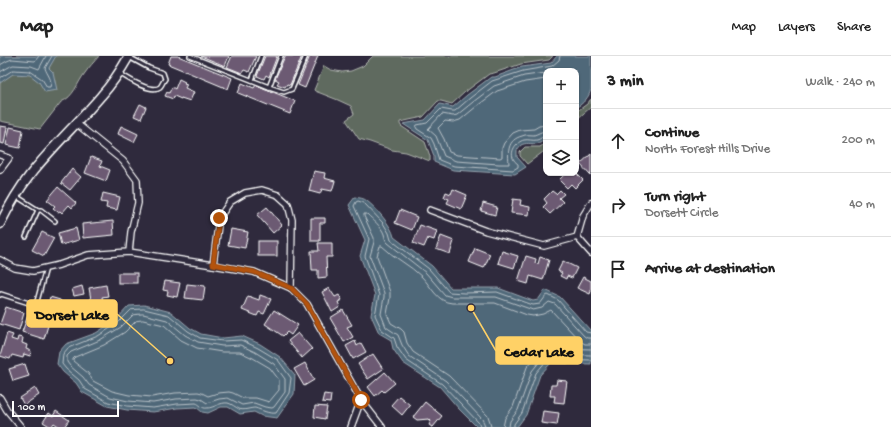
<!DOCTYPE html>
<html lang="en">
<head>
<meta charset="utf-8">
<style>
  body { margin:0; font-family:"Gochi Hand",sans-serif; background:#f2f2f2; color:#222 }
  .controls { position:absolute; right:12px; top:12px; display:grid; overflow:hidden; border-radius:8px; box-shadow:0 1px 3px #0004 }
  .controls button { width:36px; height:36px; display:grid; place-items:center; padding:0; border:0; border-bottom:1px solid #e0e0e0; background:#fff; color:#222; font:20px sans-serif }
  .scale { position:absolute; left:12px; bottom:10px; width:107px; box-sizing:border-box; padding-left:4px; border:2px solid #fff; border-top:0; font-size:11px; line-height:14px; white-space:nowrap; color:#fff; -webkit-text-stroke:3px #2f2a3d; paint-order:stroke }
  .stop { position:absolute; width:12px; height:12px; margin:-9px; border:3px solid #b45309; border-radius:50%; background:#fff }
  .stop.end { background:#b45309; border-color:#fff; box-shadow:0 1px 4px #0008 }
  .list { margin:0; padding:0; list-style:none }
  h2 { display:flex; justify-content:space-between; align-items:center; height:52px; margin:0; padding:0 16px; font-size:17px }
  h2 small { font-size:13px; font-weight:400; color:#767676 }
  .list li { display:grid; grid-template-columns:26px 1fr auto; gap:12px; align-items:center; box-sizing:border-box; height:64px; padding:0 16px; border-top:1px solid #e0e0e0 }
  .list b { display:block; font-size:15px; white-space:nowrap }
  .list p { margin:0; font-size:13px; white-space:nowrap; color:#767676 }
  .list em { font-size:13px; font-style:normal; color:#767676 }
  .icon { flex:none; width:22px; height:22px; fill:none; stroke:currentColor; stroke-width:2; stroke-linecap:round; stroke-linejoin:round }
  .map { position:relative; flex:none; width:591px; height:371px; overflow:hidden }
  header { display:flex; align-items:center; gap:24px; box-sizing:border-box; height:56px; padding:0 20px; background:#fff; border-bottom:1px solid #e0e0e0 }
  header strong { font-size:19px }
  nav { display:flex; gap:22px; margin-inline-start:auto; font-size:14px }
  main { display:flex }
  aside { flex:1; background:#fff }
  .map>svg:first-child { display:block }
</style>
</head>
<body>
<header>
<strong>Map</strong>
<nav><a>Map</a><a>Layers</a><a>Share</a></nav>
</header>
<main>
<div class="map">
<svg width="591" height="371" viewBox="0 0 591 371">
  <rect width="100%" height="100%" fill="#2f2a3d"/>
  <filter id="ink" filterUnits="userSpaceOnUse"><feTurbulence type="fractalNoise" baseFrequency=".025" numOctaves="2"/><feDisplacementMap in="SourceGraphic" scale="8" xChannelSelector="R" yChannelSelector="G"/><feConvolveMatrix kernelMatrix="1 2 1 2 8 2 1 2 1" color-interpolation-filters="sRGB"/></filter>
  <g filter="url(#ink)">
    <!-- green -->
    <g fill="#5f6a5e" stroke="#afb4ae">
      <path d="M0,0H99C94,6 89,11 85,17C77,27 74,41 61,46L40,73L0,65Z"/>
      <polygon points="373,0 553,0 549,4 521,8 494,17 489,18 465,36 452,48 441,45 438,45 423,61 400,66 400,68 401,70 425,86 430,100 430,105 406,96 392,94 370,86 359,83 346,64 354,58 351,50 338,44 315,35 314,34 324,10 331,14 342,16 351,15 363,10"/>
      <polygon points="591,43 591,51 576,64 576,56 587,48"/>
      <polygon points="546,87 546,93 543,96 527,108 520,100 520,96 525,91 540,91"/>
    </g>
    <!-- water -->
    <g fill="#506879" stroke="#96a4af">
      <polygon points="0,0 56,0 49,12 53,16 57,34 45,36 39,26 30,19 13,18 0,27"/>
      <path d="M557,0H591V33C589,42 583,47 576,52V15H546V79C541,94 531,84 521,89C520,90 518,93 517,94V101L526,111L515,118L499,117L453,114L434,106V100L428,84L403,68L425,64L440,48L453,51L467,39L491,21H495L522,11L551,7Z"/>
      <path d="M355,141C359,142 364,142 367,145C376,152 392,170 394,181L432,210L451,232H498L533,245L538,244L545,234L560,241L591,275V308L551,307L540,319L526,359L517,371H477L459,353L440,331L403,307L393,293L391,284L379,277L371,259L375,239L360,200L365,184L349,149Z"/>
      <polygon points="144,249 171,256 190,272 201,278 223,282 242,280 260,288 280,301 295,319 294,338 277,362 262,360 254,356 240,358 228,351 221,351 208,357 202,356 196,351 177,352 153,356 127,354 107,350 82,336 76,327 63,316 57,308 59,296 66,288 96,277 116,264 129,250"/>
    </g>
    <g fill="none" stroke-linecap="round" stroke-linejoin="round">
      <!-- shore -->
      <g stroke="#b9c3c9" stroke-width="1">
        <polyline points="0,9 7,5 12,3 35,5 39,0"/>
        <polyline points="0,16 9,11 13,9 31,10 39,13 46,0"/>
        <path d="M546,17L524,20L494,30L473,46L457,59L453,60L442,58L428,73L436,80L444,100L456,105L499,108H509C508,96 507,84 522,80C526,78 530,79 534,79C538,78 541,75 546,75"/>
        <path d="M0,22L13,14L30,15L42,23L47,31H50C53,23 47,19 45,12L52,0"/>
        <polyline points="546,23 525,26 497,35 477,50 460,64 453,66 445,65 438,72 444,83 449,96 457,99 500,102 502,101 502,92 504,87 513,77 520,74 534,73 539,70 546,69"/>
        <path d="M546,80C542,80 541,83 537,84C533,85 528,83 524,84C516,86 509,96 514,104C515,106 517,107 518,108V111L513,114L499,113L454,110L439,104L434,88L431,82L417,73L416,71L417,69L427,67L441,53L452,55H455L470,42L492,25L523,15L552,10L559,4L560,0"/>
        <path d="M144,253L169,259L188,275L200,282L223,285L241,284L258,292L278,304L291,322L289,337L276,357C268,358 262,354 255,352C250,352 244,355 239,353C235,351 232,348 228,347C220,346 214,352 207,352C202,353 200,348 196,347L177,348L153,352L127,350L108,346L85,333L79,324L66,313L62,308L63,298L68,292L98,280L118,267L131,254Z"/>
        <polygon points="143,258 167,264 185,279 198,286 222,290 240,289 255,296 274,308 285,323 285,336 274,351 272,352 265,351 254,347 242,349 228,342 219,343 207,347 201,343 197,342 176,343 153,347 128,345 110,341 89,329 83,321 70,310 67,306 67,300 71,296 100,284 121,271 133,259"/>
        <polygon points="143,264 164,269 181,284 197,292 222,296 240,296 253,302 270,312 279,324 279,334 269,346 256,342 243,342 233,337 229,336 218,337 208,340 202,337 198,336 175,337 152,341 129,339 112,335 93,325 88,317 73,305 73,303 75,301 104,289 125,276 136,265"/>
        <polyline points="480,371 479,367 442,328 406,304 397,291 394,282 382,274 375,259 379,239 365,200 369,183 354,150 356,146 358,145 364,147 383,167 389,177 391,184 429,213 449,236 464,237 497,236 533,249 540,248 546,240 548,239 558,244 586,276 591,277"/>
        <path d="M485,371L484,367L482,363L446,325L409,300L402,289L398,279L386,271L381,258L384,241V237L370,200L374,186V182L364,160V158H367C373,164 381,170 384,178C385,182 385,184 388,187L426,217L445,239L452,241H496L533,254L542,252L549,246L555,248L584,280L587,282H591"/>
        <path d="M491,371L490,366L488,360L449,320L413,296L407,287L404,276L401,273L391,267L387,258L390,242V236L377,200L380,190H382C394,202 410,209 422,221C431,230 437,246 452,247H495L527,259L533,260L543,258L551,254L580,285L585,288H591"/>
        <polyline points="503,371 505,362 513,351 527,311 540,296 544,293 551,292 591,293"/>
        <polyline points="509,371 510,365 518,354 532,315 544,300 551,298 591,299"/>
        <polyline points="514,371 514,368 522,357 536,317 547,304 551,303 591,304"/>
      </g>
    </g>
    <!-- building -->
    <g fill="#6c5a73" stroke="#fff">
      <polygon points="171,0 178,0 232,22 228,33 168,8"/>
      <polygon points="201,0 229,0 225,10"/>
      <polygon points="232,0 256,0 249,16 244,14 242,17 227,11"/>
      <polygon points="265,0 277,0 269,21 266,19 264,23 257,20"/>
      <polygon points="285,0 302,0 290,29 287,28 285,31 277,28 279,25 275,23"/>
      <polygon points="310,0 318,0 305,32 298,29"/>
      <polygon points="179,23 185,26 184,27 187,28 185,32 194,36 190,45 181,42 181,43 174,40 173,43 165,40 167,36 169,37 172,31 175,33"/>
      <polygon points="242,27 254,32 256,29 295,45 290,58 238,37"/>
      <polygon points="140,48 146,51 141,63 134,60"/>
      <polygon points="0,70 7,71 4,88 0,87"/>
      <polygon points="121,70 138,78 134,86 118,78"/>
      <polygon points="10,71 23,74 20,92 6,89"/>
      <polygon points="591,98 591,117 590,119 580,108"/>
      <polygon points="91,101 102,105 100,110 110,114 106,125 85,117"/>
      <polygon points="72,113 81,121 70,134 61,127"/>
      <polygon points="314,115 325,117 324,122 335,125 332,135 322,133 320,138 309,135"/>
      <polygon points="566,117 576,117 583,124 575,132 571,128 567,132 559,124"/>
      <polygon points="58,131 76,147 72,152 69,149 62,157 60,155 58,156 53,152 55,150 47,144"/>
      <polygon points="453,133 467,139 461,153 447,147 449,143 444,141 446,136 451,138"/>
      <polygon points="560,134 564,138 559,142 563,146 550,158 543,151 547,147 544,143 552,135 556,138"/>
      <polygon points="103,137 120,141 117,154 106,152 107,147 101,146"/>
      <polygon points="513,143 521,144 520,149 530,151 529,159 511,157"/>
      <polygon points="483,147 497,151 495,159 481,155"/>
      <polygon points="267,151 282,169 273,177 257,159"/>
      <polygon points="400,154 417,161 412,174 395,167"/>
      <polygon points="311,162 325,162 325,167 320,167 320,185 311,185"/>
      <polygon points="113,165 114,179 83,182 82,168"/>
      <polygon points="420,169 437,175 434,184 428,182 424,191 413,187"/>
      <polygon points="76,172 79,184 61,189 58,177"/>
      <polygon points="231,173 248,176 245,192 228,189"/>
      <polygon points="42,176 54,182 44,200 32,194"/>
      <polygon points="441,180 454,185 450,198 436,193"/>
      <rect x="258" y="185" width="19" height="15"/>
      <polygon points="318,187 332,187 332,201 326,201 327,221 318,222 318,214 312,214 311,195 319,195"/>
      <polygon points="475,192 490,198 484,212 469,206"/>
      <polygon points="502,195 518,200 514,212 498,207"/>
      <polygon points="526,200 536,203 535,207 538,208 540,201 549,204 543,224 530,220 528,228 518,225"/>
      <polygon points="563,205 577,212 572,222 567,220 566,223 560,220 562,217 558,215"/>
      <rect x="118" y="217" width="19" height="10"/>
      <polygon points="583,221 591,225 591,235 590,238 577,232"/>
      <polygon points="165,225 180,227 177,241 167,239 168,235 163,234"/>
      <polygon points="187,228 205,230 203,244 185,242"/>
      <polygon points="106,229 108,240 102,241 103,247 92,249 89,232"/>
      <polygon points="82,230 84,238 74,240 72,233"/>
      <polygon points="329,232 335,241 339,239 342,244 338,246 340,251 332,256 322,236"/>
      <polygon points="260,239 271,243 264,258 259,256 257,260 242,254 248,240 259,244"/>
      <polygon points="50,241 60,244 64,248 59,266 44,261"/>
      <polygon points="6,251 24,257 19,274 0,268"/>
      <polygon points="274,254 298,269 291,279 287,276 283,280 265,268"/>
      <polygon points="343,254 352,269 347,271 353,281 344,286 330,262"/>
      <polygon points="28,259 34,262 35,259 43,262 42,264 49,266 44,283 22,276"/>
      <polygon points="7,277 13,279 11,283 17,285 18,281 23,282 22,287 27,289 26,293 31,295 30,300 24,298 23,302 12,299 10,303 0,300"/>
      <polygon points="298,277 312,293 302,302 288,285"/>
      <polygon points="355,285 357,290 361,287 366,296 353,303 346,290"/>
      <polygon points="373,298 383,313 368,323 358,308"/>
      <polygon points="305,307 314,324 304,330 294,313"/>
      <polygon points="25,308 29,320 13,325 9,313"/>
      <polygon points="385,316 395,327 384,336 382,334 375,340 368,331"/>
      <polygon points="557,324 567,325 564,347 554,346 555,340 550,340 551,329 556,329"/>
      <polygon points="35,332 39,339 24,349 20,342"/>
      <polygon points="324,338 331,339 330,347 322,346"/>
      <polygon points="399,340 410,349 402,359 391,349"/>
      <polygon points="425,346 442,360 433,371 432,371 429,369 431,365 429,363 417,364 413,361"/>
      <polygon points="315,350 327,351 325,363 314,361"/>
      <polygon points="56,355 69,364 64,371 60,371 54,367 51,371 43,366 49,357 53,360"/>
      <polygon points="543,355 559,357 557,369 541,367"/>
    </g>
    <g fill="none" stroke-linecap="round" stroke-linejoin="round">
      <!-- lane casing -->
      <g stroke="#fff" stroke-width="6">
        <g id="lane">
          <polyline points="190,0 269,31 284,36 292,33 306,0"/>
          <path d="M119,17C127,22 151,38 160,31C162,29 163,25 165,23L163,17L149,12L129,1"/>
          <polyline points="252,24 261,0"/>
          <polyline points="269,31 281,0"/>
          <polyline points="16,140 38,154 26,181"/>
          <polyline points="38,154 41,154 55,165"/>
          <polyline points="0,239 1,238 35,249 36,249 46,212"/>
        </g>
      </g>
      <!-- street casing -->
      <g stroke="#fff" stroke-width="8">
        <g id="street">
          <polyline points="77,68 123,105 137,124 138,147 131,176 129,196"/>
          <polyline points="0,99 9,102 0,114"/>
          <polyline points="591,147 583,160 577,181 591,197"/>
          <polyline points="430,154 486,175 544,190 577,181"/>
          <polyline points="0,204 15,212 33,215 59,209 88,199 129,196 213,209 254,216 291,232 307,248 361,344 382,371"/>
          <polyline points="213,209 219,162 230,146 245,137 262,134 278,139 288,148 292,164 291,232"/>
          <polyline points="0,342 7,354 21,371"/>
          <polyline points="351,371 361,344"/>
        </g>
      </g>
      <!-- secondary casing -->
      <g stroke="#fff" stroke-width="11">
        <path id="secondary" d="M0,168C8,152 19,133 30,119C52,91 78,67 101,40C112,28 121,14 129,0"/>
      </g>
      <!-- lane -->
      <use href="#lane" stroke="#2f2a3d" stroke-width="3"/>
      <!-- street -->
      <use href="#street" stroke="#2f2a3d" stroke-width="5.5"/>
      <!-- secondary -->
      <use href="#secondary" stroke="#2f2a3d" stroke-width="8"/>
    </g>
  </g>
  <g fill="none" stroke-linecap="round" stroke-linejoin="round" filter="url(#ink)">
    <!-- route -->
    <polyline stroke="#b45309" stroke-width="5" points="219,162 213,208 254,216 291,232 307,248 361,344"/>
  </g>
  <!-- callouts -->
  <path fill="none" stroke="#ffd166" stroke-width="1.5" d="M170 305L117 258M471 252L496 295"/>
  <g fill="#ffd166" stroke="#2f2a3d" stroke-width="1.5">
    <circle cx="170" cy="305" r="4"/>
    <circle cx="471" cy="252" r="4"/>
  </g>
  <g fill="#ffd166" stroke="#ffd166" stroke-width="1.5">
    <rect x="27" y="244" width="90" height="27" rx="4"/>
    <rect x="496" y="281" width="86" height="27" rx="4"/>
  </g>
  <g font-size="15" text-anchor="middle" font-weight="bold" fill="#111">
    <text x="72" y="263">Dorset Lake</text>
    <text x="539" y="300">Cedar Lake</text>
  </g>
</svg>
<div class="controls">
<button>+</button>
<button>−</button>
<button><svg class="icon" aria-label="layers" viewBox="0 0 24 24"><path d="M12 4l9 5-9 5-9-5zM3 14l9 5 9-5"/></svg></button>
</div>
<div class="scale">100 m</div>
<div class="stop" style="left:361px;top:344px"></div>
<div class="stop end" style="left:219px;top:162px"></div>
</div>
<aside>
<h2>3 min<small>Walk · 240 m</small></h2>
<ul class="list">
<li><svg class="icon" aria-label="ahead" viewBox="0 0 24 24"><path d="M12 20V5M6 11l6-6 6 6"/></svg><div><b>Continue</b><p>North Forest Hills Drive</p></div><em>200 m</em></li>
<li><svg class="icon" aria-label="right" viewBox="0 0 24 24"><path d="M7 20v-9h11M14 6l5 5-5 5"/></svg><div><b>Turn right</b><p>Dorsett Circle</p></div><em>40 m</em></li>
<li><svg class="icon" aria-label="arrive" viewBox="0 0 24 24"><path d="M6 21V4h12l-3 4 3 4H6"/></svg><div><b>Arrive at destination</b></div></li>
</ul>
</aside>
</main>
</body>
</html>
